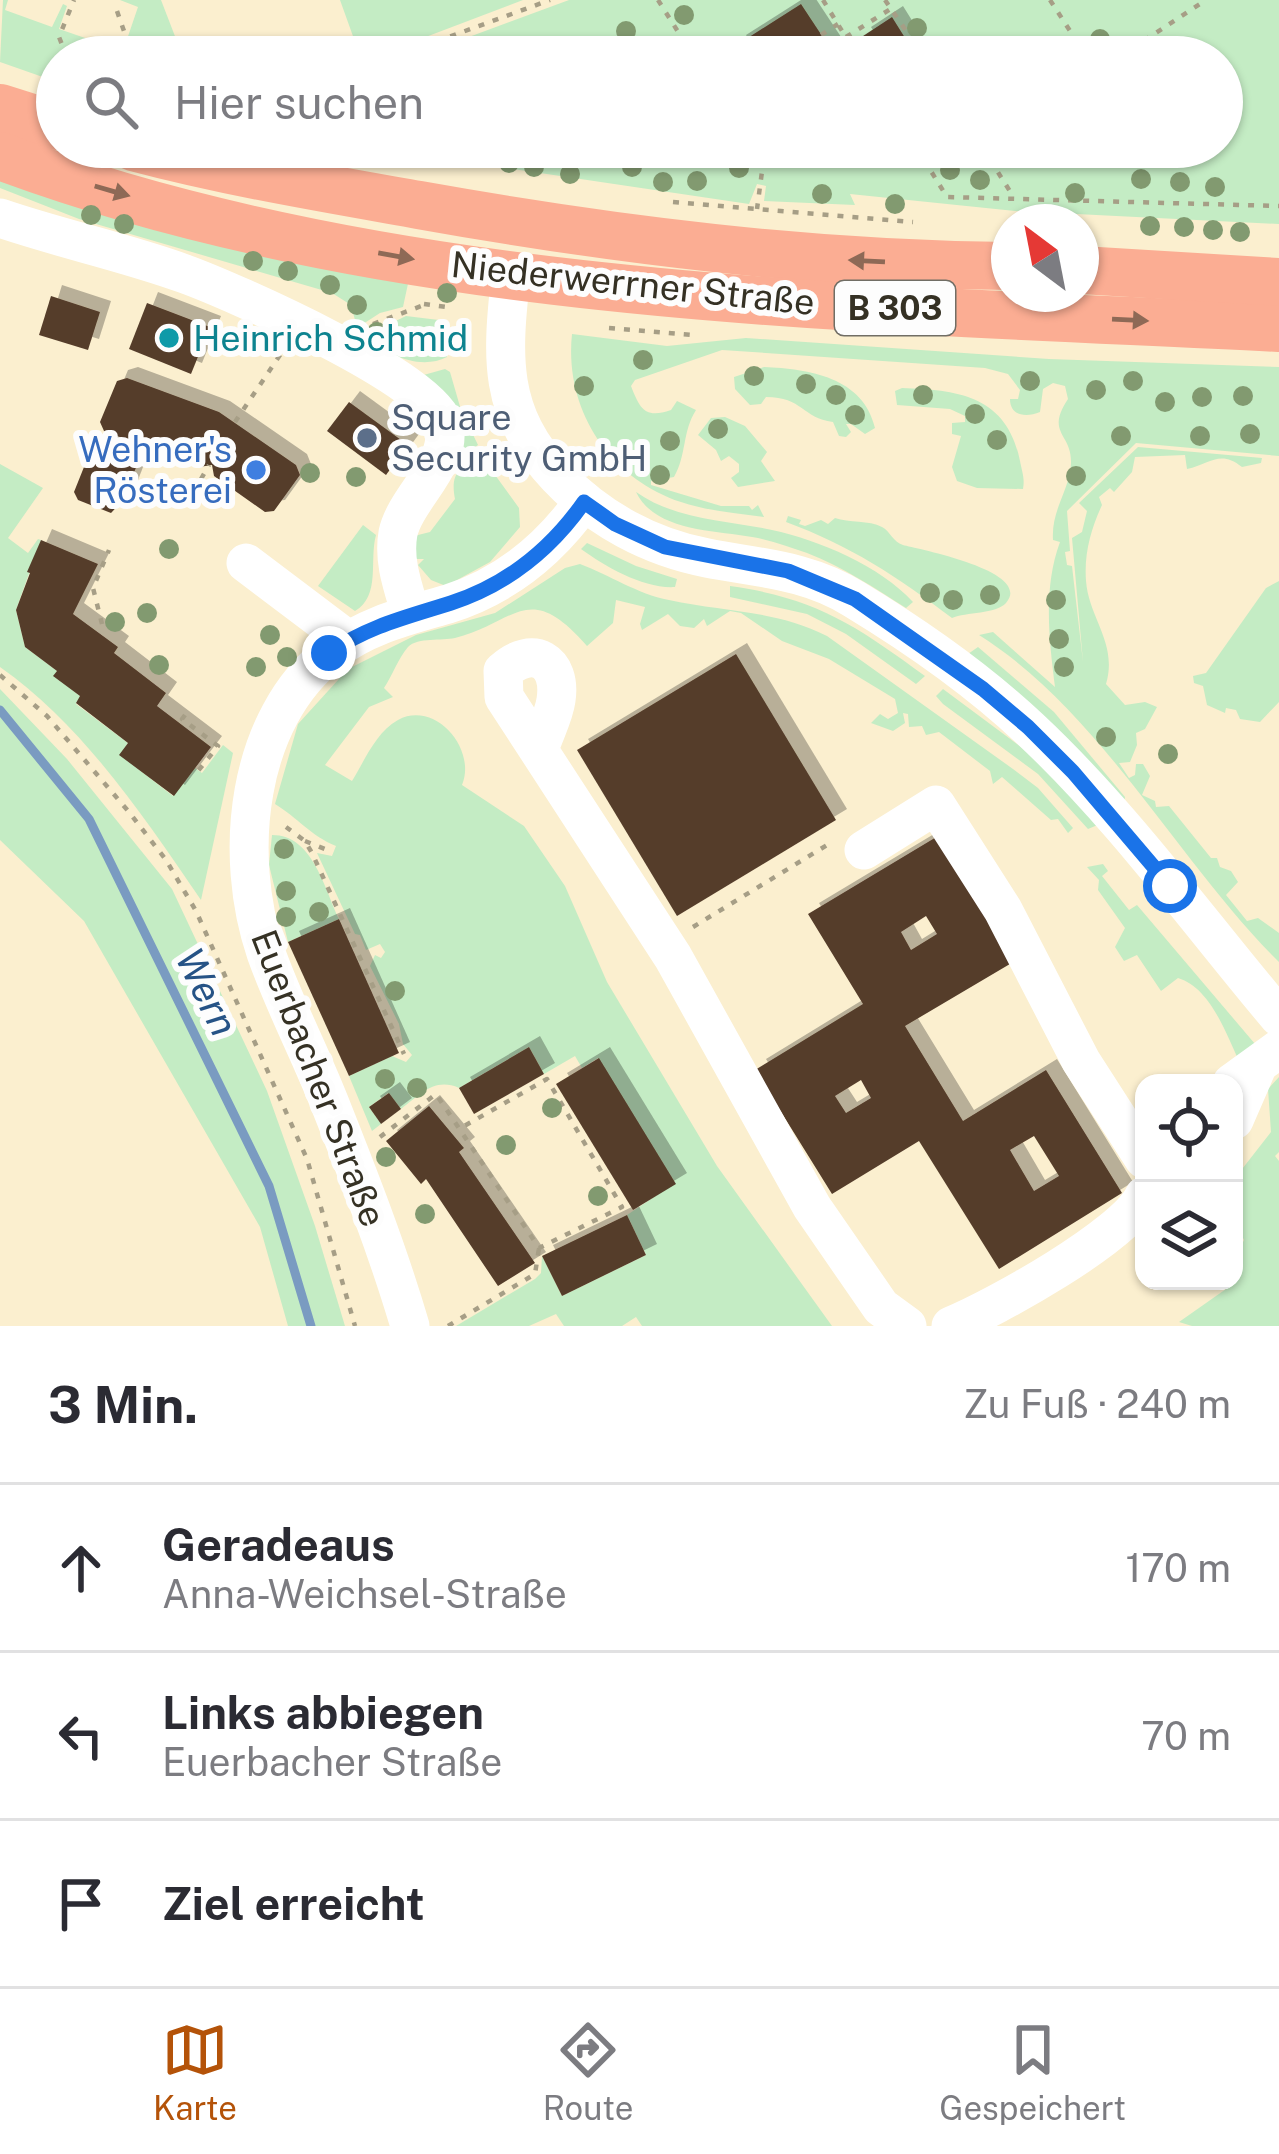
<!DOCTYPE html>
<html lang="de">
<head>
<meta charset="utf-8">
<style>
  body { margin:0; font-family:"Public Sans",sans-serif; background:#f2f2f3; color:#2b2b33 }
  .controls { position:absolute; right:36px; bottom:36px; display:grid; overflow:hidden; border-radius:24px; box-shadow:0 3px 9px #0004 }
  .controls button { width:108px; height:108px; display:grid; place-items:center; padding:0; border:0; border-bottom:3px solid #e1e1e2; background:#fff; color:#2b2b33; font:60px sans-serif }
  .compass { position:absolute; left:991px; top:204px; width:108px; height:108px; border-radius:50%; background:#fff; box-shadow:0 3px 9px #0004; rotate:328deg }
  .stop { position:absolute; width:36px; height:36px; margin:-27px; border:9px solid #1a73e8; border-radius:50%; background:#fff }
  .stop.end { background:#1a73e8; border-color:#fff; box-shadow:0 3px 12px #0008 }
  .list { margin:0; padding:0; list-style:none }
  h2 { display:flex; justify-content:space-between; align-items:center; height:156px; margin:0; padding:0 48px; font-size:51px }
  h2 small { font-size:39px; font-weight:400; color:#7c7c81 }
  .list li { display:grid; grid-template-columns:78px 1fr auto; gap:36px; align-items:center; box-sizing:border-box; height:168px; padding:0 48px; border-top:3px solid #e1e1e2 }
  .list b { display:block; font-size:45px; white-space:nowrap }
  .list p { margin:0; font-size:39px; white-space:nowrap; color:#7c7c81 }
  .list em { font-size:39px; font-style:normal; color:#7c7c81 }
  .icon { flex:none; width:66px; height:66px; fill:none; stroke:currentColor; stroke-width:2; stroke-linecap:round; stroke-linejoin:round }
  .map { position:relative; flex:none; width:1279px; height:1326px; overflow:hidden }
  .search { position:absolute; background:#fff; box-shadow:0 3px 9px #0004; left:36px; right:36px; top:36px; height:132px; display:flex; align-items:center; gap:30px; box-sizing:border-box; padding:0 42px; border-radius:66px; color:#7c7c81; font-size:45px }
  .sheet { height:660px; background:#fff }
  nav { display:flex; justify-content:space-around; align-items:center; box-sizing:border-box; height:168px; border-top:3px solid #e1e1e2; background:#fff; font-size:33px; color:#7c7c81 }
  nav a { display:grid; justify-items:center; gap:6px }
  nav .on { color:#b45309 }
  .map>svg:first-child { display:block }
</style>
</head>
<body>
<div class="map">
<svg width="1279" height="1326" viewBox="0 0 1279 1326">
  <defs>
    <filter id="shadow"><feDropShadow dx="11" dy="-11" stdDeviation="0" flood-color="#0004"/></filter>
  </defs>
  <rect width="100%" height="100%" fill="#fbefcf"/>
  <!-- green -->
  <g fill="#c4ecc4">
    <polygon points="3,0 8,0 5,10 52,27 63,4 67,6 59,29 123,51 138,7 120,0 161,0 183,57 57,57 57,82 0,62"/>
    <polygon points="340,0 523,0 373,57 309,57 354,39"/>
    <polygon points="569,0 1279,0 1279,224 1015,211 850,194 855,205 764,201 766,186 757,184 749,204 364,147 1222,147 1222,57 415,57"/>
    <polygon points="0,178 409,279 403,307 380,313 363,324 355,320 351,305 332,293 79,219 0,188"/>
    <path d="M406,316L447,321V357C422,370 385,357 369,334Z"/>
    <path d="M572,334L667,346L746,338L1049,359L1279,367V456L1136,443L1067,511L1070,551L1065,552L1067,565L1072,566L1083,662L1072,538L1082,532L1087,511L1079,503L1138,447L1262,458L1261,463L1242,467C1220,449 1210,464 1187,469L1185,455L1135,457L1132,472L1114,492L1110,488L1099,497L1102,505C1091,529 1084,553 1086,581C1089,619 1118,643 1106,684L1125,705L1145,702L1157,707L1145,729L1136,733L1137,745L1130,762L1119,763L1129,778L1135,775L1136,764H1143L1150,776L1142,795L1155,801L1156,807L1169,806L1211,858H1217L1220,867L1231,871L1238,882L1226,895L1247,921L1258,918L1279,933V962C1178,862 1100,711 979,635L993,632L1055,687C1049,639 1043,588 1060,542L1053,540C1051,509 1070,490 1071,463C1072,433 1045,434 1068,399L1065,386L1053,383L1043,389L1040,412C1026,418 1010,416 1010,399H1018L1020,390L1008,374L985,368L722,350L635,380L631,386C640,409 645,419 671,410L677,401L696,410C682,432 687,454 674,477L651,481V485L721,506H749L752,510L758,505L764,517C736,513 707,511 681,502C609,478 564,409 572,334Z"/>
    <path d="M764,367C809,369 863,377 875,428L865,434L851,424H846L851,432L846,437L839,436L833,422C802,418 803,397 766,397L761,404L750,405L735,389L734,377Z"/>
    <polygon points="445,369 450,372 461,410 478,445 456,460 420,376"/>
    <path d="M902,388C959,390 1007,396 1020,461C1022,472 1025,478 1023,489L977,488L957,481L952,467L961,436L952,434V423L965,422V416L950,409L897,405L895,391Z"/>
    <polygon points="725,417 745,426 767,452 761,461 775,481 738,487 731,478 739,472 739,464 729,456 721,461 716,450 698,435 711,418"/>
    <path d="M482,457L519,508L520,527L490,562L446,586L431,580L418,565L424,559H415L414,536L430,532L455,499C450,474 459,466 482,457Z"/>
    <path d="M0,464L43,488L8,538L28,553L38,539L41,540L16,610L25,647L57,671L54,676L80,696L76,704L128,743L120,755L173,796L195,768L202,773L223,745L233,753L201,900C144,817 83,725 0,667Z"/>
    <path d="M636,492C676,520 726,520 772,530C819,540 880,566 913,602L906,608C873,587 843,567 807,553C789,547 771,540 752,537C712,530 655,531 636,492Z"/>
    <path d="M788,516L801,520L799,524L805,526L821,520L828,524L835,518C849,523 869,520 882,527C890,531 893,542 903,545C918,549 1034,571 1006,603C996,614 966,612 952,618C898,577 849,545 786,522Z"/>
    <path d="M363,525L376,535C369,560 381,596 355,611L318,586Z"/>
    <path d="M587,543L636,566L677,579L675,587C644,589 606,567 581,549Z"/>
    <path d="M580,564C610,575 637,594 669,600C724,612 776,610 827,636L1013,769L1038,788L1073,828L1068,833L1058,819L1051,820L1002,777L993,784L990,771L939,732L926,735L922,726L909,727L908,714L903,713L905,723L893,731L871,723L880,714L888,719L898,713L895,699L829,659L782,641L741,613L730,611L707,626L704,619L694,628L680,626L668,614L642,630L640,624L645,607L616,600L613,623L587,646C528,578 516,623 455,638C442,641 418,637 408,647C399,657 392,676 384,688L393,697L369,707L325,765L352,781C365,760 376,732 398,720C435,700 477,749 462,785L524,826L565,886L607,982L717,1166L832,1326H642L636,1317L622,1326H564L556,1314L529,1326H456L535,1279L541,1273L542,1256L562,1296L646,1255L627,1215L675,1183L598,1058L582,1068L575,1056L544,1074L529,1047L459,1088C434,1077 420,1095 401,1109L388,1093L369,1107L381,1124L372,1131L349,1076L392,1056L406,1062L412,1055L403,1044L399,1024L370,966L375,955L381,958L385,952L380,944L366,950L360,935L355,934L317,853L332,856L336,846C311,836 298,818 275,804L298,724L348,669L416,635L495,613L565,568Z"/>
    <polygon points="1279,581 1279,702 1260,722 1240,719 1236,710 1226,708 1225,713 1207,705 1203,686 1194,683 1193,676 1206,673 1266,588"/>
    <path d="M730,586C816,598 857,626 925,676L916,684L846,634L807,614L730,597Z"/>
    <polygon points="978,647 1054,712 1125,797 1124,803 968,654"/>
    <polygon points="0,689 67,759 172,889 267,1091 315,1226 345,1326 288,1326 260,1227 84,921 0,840"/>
    <polygon points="943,689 1036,758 1100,824 1088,829 1038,774 943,704 936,696"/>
    <path d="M272,835C313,835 324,888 339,919L288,942L269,865Z"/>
    <path d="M1103,864L1108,871L1102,876L1129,910L1137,905L1261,1051L1240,1063C1226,1034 1211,988 1178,978L1161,991L1137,955L1124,961L1115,947L1125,928L1098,890L1099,880L1087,867Z"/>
    <polygon points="1279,1077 1279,1152 1275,1156 1279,1161 1279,1326 1192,1326 1179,1322 1226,1289 1223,1281 1234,1281 1234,1261 1244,1240 1234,1219 1239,1173 1271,1132 1268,1089"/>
  </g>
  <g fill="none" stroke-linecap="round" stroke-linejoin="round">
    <!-- stream -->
    <polyline stroke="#7a9bc1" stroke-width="9" points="0,710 89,819 269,1186 311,1326"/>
  </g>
  <!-- building -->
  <g fill="#553d2b" fill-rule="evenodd" filter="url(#shadow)">
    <polygon points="801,4 836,57 742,57 735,46"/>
    <polygon points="892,17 917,57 872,57 860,38"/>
    <polygon points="800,147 839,147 811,165"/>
    <polygon points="51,296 100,312 88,350 39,335"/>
    <polygon points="147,303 210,327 191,374 129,349"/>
    <polygon points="127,378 219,412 296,465 300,475 274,511 265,512 214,476 212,465 199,467 104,431 100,422 117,381"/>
    <polygon points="349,402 408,445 386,475 327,431"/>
    <polygon points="103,436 137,449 140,457 124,499 111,513 78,500 74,492 94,442"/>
    <polygon points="41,540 98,564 73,614 118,647 114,653 166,693 157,706 211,747 174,796 119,755 128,743 76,703 80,696 53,676 57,671 25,647 16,610 30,573 27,572"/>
    <polygon points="736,654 836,820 677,916 577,750"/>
    <path d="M938,836L1015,961L905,1026L963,1121L1046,1070L1122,1193L999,1269L919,1141L832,1194L755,1070L863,1004L808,914ZM926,916L937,934L911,950L901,932ZM861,1080L871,1098L846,1113L835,1096ZM1034,1136L1059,1176L1034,1191L1010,1150Z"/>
    <polygon points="339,919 399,1053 349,1076 288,942"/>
    <polygon points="529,1047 544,1074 474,1114 459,1088"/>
    <polygon points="599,1058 676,1184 633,1210 556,1084"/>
    <polygon points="389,1093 401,1109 381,1124 369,1107"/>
    <polygon points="429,1106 464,1148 459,1152 535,1263 498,1286 426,1179 421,1184 386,1141"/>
    <polygon points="627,1215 646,1255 562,1296 542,1256"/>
  </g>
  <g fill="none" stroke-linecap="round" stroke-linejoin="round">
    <!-- path -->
    <g stroke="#a69e86" stroke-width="4.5" stroke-dasharray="6 9" stroke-linecap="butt">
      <polyline points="658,0 694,57"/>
      <polyline points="823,0 858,57"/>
      <polyline points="885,0 924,57"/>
      <polyline points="1050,0 1087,57"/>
      <polyline points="117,11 133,57"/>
      <polyline points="821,35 838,24"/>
      <polyline points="846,37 892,8"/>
      <polyline points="336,46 343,57"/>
      <polyline points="67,57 59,37 74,0"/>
      <polyline points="394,57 550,0"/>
      <polyline points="1119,57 1206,0"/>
      <polyline points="752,147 763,164 757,209"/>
      <polyline points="916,147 947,197 1279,206"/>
      <polyline points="982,147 1013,196"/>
      <polyline points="673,202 913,222"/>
      <polyline points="424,304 447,307"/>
      <polyline points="373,324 424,305"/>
      <polyline points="609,328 693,335"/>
      <polyline points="235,422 282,352"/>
      <polyline points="201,479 209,465"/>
      <polyline points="102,624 93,588 109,550"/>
      <polyline points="0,675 47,716 129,812 166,860 196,911 307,1159 355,1326"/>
      <polyline points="185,715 182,719 218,746 198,771"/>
      <polyline points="286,827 305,841 312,853 404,1054"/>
      <polyline points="305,841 330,851"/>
      <polyline points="693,927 832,842"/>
      <polyline points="380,1137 436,1094 539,1248 622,1207 547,1079 459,1129"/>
      <polyline points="448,1326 535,1274 539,1248"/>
    </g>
    <!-- minor -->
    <g stroke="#fff" stroke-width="39">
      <path d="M0,218C61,239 125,252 185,274C232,291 434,380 444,425C453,464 406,497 398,533C393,561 403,587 411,614"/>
      <path d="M511,274C502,356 497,413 558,477C598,519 650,547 707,558C759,568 808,570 854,599C915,636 978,680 1030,729C1122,815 1198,921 1279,1017"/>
      <polyline points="246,563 348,640"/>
      <path d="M540,747C545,732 554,715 556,700C562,661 533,644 503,671L504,697L673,957L812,1207L881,1307L907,1326"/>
      <polyline points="864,850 936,805 1003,910 1081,1061 1144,1159"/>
      <polyline points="1232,1083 1279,1049"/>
      <polyline points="1234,1120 1257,1067"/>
      <path d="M410,1326C388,1251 359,1177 330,1104C310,1053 284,1004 266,953C233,856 245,719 332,652C367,625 407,616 448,604C505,586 550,549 584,501"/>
      <path d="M951,1326C995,1308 1125,1236 1144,1196"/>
    </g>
    <!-- major -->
    <g stroke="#fbad93" stroke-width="48">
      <polyline points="0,108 57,126"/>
      <path d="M133,147C227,172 323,188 419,205C615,240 810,264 1009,266"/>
      <path d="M0,156C394,303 862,307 1279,328"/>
      <polyline points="1081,270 1279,282"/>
    </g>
  </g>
  <!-- trees -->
  <g fill="#829a70">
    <circle cx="684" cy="15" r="10"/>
    <circle cx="917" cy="28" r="10"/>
    <circle cx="626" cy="31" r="10"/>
    <circle cx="1100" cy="39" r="10"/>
    <circle cx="509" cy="163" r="10"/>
    <circle cx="534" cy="167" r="10"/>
    <circle cx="632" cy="167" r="10"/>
    <circle cx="739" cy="168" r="10"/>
    <circle cx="950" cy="170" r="10"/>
    <circle cx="570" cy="174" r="10"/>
    <circle cx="1141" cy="179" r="10"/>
    <circle cx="980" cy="180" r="10"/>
    <circle cx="697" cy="181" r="10"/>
    <circle cx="663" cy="182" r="10"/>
    <circle cx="1180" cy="182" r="10"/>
    <circle cx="1215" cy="187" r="10"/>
    <circle cx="1075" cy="193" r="10"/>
    <circle cx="822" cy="194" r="10"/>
    <circle cx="895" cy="204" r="10"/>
    <circle cx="91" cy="215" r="10"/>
    <circle cx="124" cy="224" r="10"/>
    <circle cx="1150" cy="226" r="10"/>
    <circle cx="1184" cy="227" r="10"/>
    <circle cx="1213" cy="230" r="10"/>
    <circle cx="1240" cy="232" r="10"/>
    <circle cx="253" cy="261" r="10"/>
    <circle cx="288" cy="271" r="10"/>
    <circle cx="330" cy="285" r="10"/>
    <circle cx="447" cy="293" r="10"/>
    <circle cx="357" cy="305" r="10"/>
    <circle cx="377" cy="332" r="10"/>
    <circle cx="432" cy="342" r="10"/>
    <circle cx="643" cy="360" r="10"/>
    <circle cx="754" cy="376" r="10"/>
    <circle cx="1030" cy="381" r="10"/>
    <circle cx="1133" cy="381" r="10"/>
    <circle cx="806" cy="384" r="10"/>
    <circle cx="584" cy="386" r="10"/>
    <circle cx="1096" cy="390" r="10"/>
    <circle cx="836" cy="395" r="10"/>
    <circle cx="923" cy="395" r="10"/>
    <circle cx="1243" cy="396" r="10"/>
    <circle cx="1202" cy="397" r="10"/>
    <circle cx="1165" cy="402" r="10"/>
    <circle cx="975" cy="414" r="10"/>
    <circle cx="855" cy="415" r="10"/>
    <circle cx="718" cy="429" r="10"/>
    <circle cx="1250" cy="434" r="10"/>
    <circle cx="1121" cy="436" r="10"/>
    <circle cx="1200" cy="436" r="10"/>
    <circle cx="997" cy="440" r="10"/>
    <circle cx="670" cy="441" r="10"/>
    <circle cx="310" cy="473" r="10"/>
    <circle cx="660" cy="475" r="10"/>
    <circle cx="1076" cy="476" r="10"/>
    <circle cx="356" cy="477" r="10"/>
    <circle cx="169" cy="549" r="10"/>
    <circle cx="930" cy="593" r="10"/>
    <circle cx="990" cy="595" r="10"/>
    <circle cx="953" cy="600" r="10"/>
    <circle cx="1056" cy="600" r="10"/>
    <circle cx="147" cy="613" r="10"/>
    <circle cx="115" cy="622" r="10"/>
    <circle cx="270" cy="635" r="10"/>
    <circle cx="1059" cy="639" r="10"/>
    <circle cx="287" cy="657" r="10"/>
    <circle cx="159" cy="665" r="10"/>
    <circle cx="256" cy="667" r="10"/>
    <circle cx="1064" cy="667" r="10"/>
    <circle cx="1106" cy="737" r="10"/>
    <circle cx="1168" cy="754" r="10"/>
    <circle cx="284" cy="849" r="10"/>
    <circle cx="286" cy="891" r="10"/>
    <circle cx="319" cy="912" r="10"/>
    <circle cx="286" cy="917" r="10"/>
    <circle cx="395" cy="991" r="10"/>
    <circle cx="385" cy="1079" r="10"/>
    <circle cx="417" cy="1088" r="10"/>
    <circle cx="552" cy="1108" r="10"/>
    <circle cx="506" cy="1145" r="10"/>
    <circle cx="386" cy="1157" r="10"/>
    <circle cx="598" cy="1196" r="10"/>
    <circle cx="425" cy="1214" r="10"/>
  </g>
  <!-- one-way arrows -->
  <defs><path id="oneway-solid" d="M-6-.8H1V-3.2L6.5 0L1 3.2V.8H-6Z" transform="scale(3)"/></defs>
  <g fill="#8e6956">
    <use href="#oneway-solid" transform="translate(112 191) rotate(16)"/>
    <use href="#oneway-solid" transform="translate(396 256) rotate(10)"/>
    <use href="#oneway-solid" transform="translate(867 261) rotate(-177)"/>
    <use href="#oneway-solid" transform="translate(1130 320) rotate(3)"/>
  </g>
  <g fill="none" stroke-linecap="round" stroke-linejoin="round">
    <!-- route -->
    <path stroke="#1a73e8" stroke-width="15" d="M329,653C368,626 407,617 451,603C506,585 551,549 584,502L615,524L665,547L788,571L855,599L983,689L1028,727L1073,772L1170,886"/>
  </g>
  <!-- markers -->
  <circle fill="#0f9aa8" stroke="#fdfdfd" stroke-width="4.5" cx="169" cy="338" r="12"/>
  <circle fill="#5c6f8a" stroke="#fdfdfd" stroke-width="4.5" cx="367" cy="438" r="12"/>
  <circle fill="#3f7fe0" stroke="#fdfdfd" stroke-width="4.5" cx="256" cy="470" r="12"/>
  <g text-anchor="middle" stroke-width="12" stroke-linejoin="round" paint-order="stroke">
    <!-- shield labels -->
    <rect fill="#fdfdfd" stroke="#716e65" stroke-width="3" x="835" y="281" width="120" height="54" rx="9"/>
    <g font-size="33" font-weight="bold" fill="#353124">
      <text x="895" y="320">B 303</text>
    </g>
    <!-- street labels -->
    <g font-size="36" fill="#353124" stroke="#fdfdfd">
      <text transform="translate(633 283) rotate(6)" y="13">Niederwerrner Straße</text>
      <text transform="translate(319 1078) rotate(69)" y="13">Euerbacher Straße</text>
    </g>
    <!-- culture labels -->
    <g font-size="36" fill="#0d838f" stroke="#fdfdfd" text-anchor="start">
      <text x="193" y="351">Heinrich Schmid</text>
    </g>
    <!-- service labels -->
    <g font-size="36" fill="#4e5e75" stroke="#fdfdfd" text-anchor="start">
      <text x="391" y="430">Square<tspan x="391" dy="41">Security GmbH</tspan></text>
    </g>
    <!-- shop labels -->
    <g font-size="36" fill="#366cbe" stroke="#fdfdfd" text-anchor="end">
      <text x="232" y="462">Wehner's<tspan x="232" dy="41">Rösterei</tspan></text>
    </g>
    <!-- water labels -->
    <g font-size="39" font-style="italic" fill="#265386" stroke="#fdfdfd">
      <text transform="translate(207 992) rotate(64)" y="14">Wern</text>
    </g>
  </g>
</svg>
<div class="controls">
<button><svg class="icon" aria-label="locate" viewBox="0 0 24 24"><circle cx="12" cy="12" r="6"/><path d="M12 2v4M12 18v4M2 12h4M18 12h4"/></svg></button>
<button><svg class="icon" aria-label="layers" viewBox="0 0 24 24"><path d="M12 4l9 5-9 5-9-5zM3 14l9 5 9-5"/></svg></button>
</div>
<svg class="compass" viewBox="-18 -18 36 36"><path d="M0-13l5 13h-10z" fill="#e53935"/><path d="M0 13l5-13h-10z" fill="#7c7c81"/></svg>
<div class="stop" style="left:1170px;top:886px"></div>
<div class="stop end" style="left:329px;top:653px"></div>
<div class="search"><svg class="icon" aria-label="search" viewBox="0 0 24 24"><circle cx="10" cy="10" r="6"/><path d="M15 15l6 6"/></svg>Hier suchen</div>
</div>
<section class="sheet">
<h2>3 Min.<small>Zu Fuß · 240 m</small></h2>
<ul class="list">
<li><svg class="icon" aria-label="ahead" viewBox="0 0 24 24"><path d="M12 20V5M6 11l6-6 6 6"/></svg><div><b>Geradeaus</b><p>Anna-Weichsel-Straße</p></div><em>170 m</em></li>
<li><svg class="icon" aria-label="left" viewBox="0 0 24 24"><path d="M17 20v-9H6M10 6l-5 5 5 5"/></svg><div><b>Links abbiegen</b><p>Euerbacher Straße</p></div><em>70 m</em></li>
<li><svg class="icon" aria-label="arrive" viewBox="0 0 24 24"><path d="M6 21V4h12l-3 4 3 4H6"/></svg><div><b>Ziel erreicht</b></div></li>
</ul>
</section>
<nav>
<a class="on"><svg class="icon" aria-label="map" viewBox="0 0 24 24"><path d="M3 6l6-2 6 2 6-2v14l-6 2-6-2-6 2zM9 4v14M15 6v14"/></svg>Karte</a>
<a><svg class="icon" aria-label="directions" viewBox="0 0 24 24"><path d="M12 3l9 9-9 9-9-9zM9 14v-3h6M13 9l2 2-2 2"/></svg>Route</a>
<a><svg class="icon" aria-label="saved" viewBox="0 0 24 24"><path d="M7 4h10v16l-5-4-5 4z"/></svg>Gespeichert</a>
</nav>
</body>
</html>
